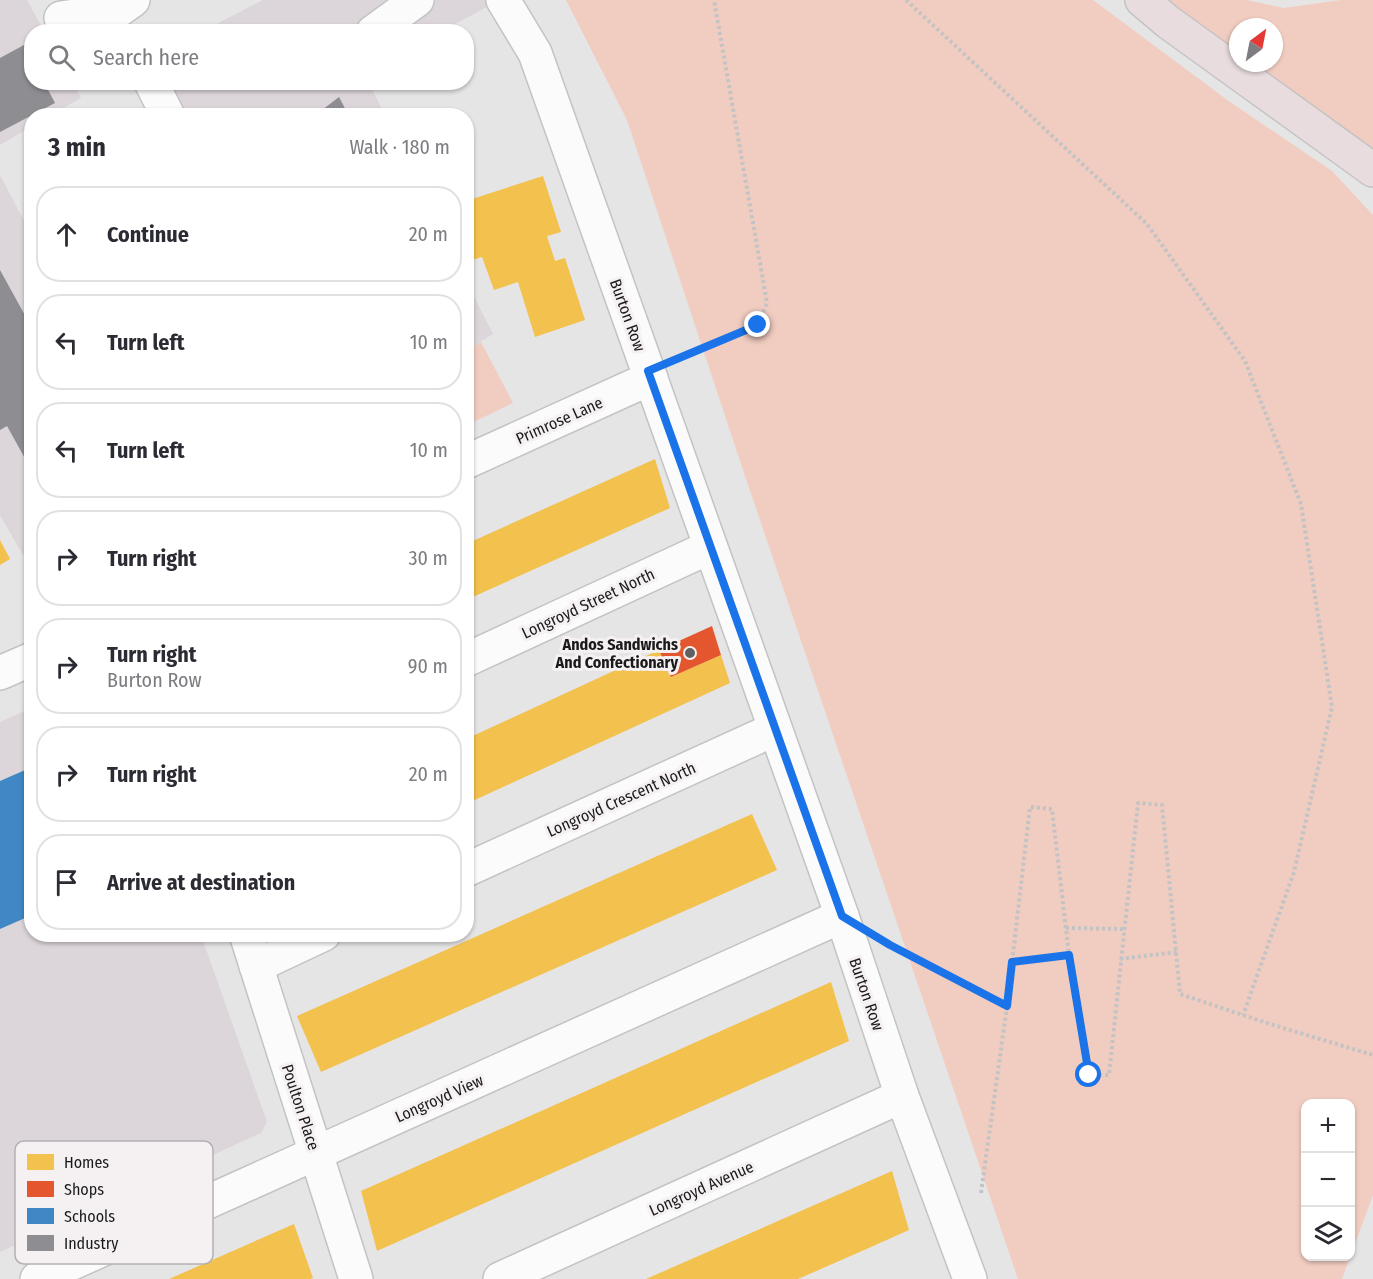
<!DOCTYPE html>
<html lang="en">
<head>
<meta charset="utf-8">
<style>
  body { margin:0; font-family:"Fira Sans Condensed",sans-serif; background:#f7f7f7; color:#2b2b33 }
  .controls { position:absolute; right:18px; bottom:18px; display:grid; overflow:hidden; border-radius:12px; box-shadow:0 2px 4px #0004 }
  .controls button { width:54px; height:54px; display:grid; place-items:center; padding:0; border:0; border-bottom:2px solid #e1e1e2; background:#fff; color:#2b2b33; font:30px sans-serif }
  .compass { position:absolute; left:1229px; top:18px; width:54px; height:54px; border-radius:50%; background:#fff; box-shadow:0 2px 4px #0004; rotate:32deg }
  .stop { position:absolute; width:18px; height:18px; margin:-14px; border:4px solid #1a73e8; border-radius:50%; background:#fff }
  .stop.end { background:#1a73e8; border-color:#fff; box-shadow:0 2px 6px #0008 }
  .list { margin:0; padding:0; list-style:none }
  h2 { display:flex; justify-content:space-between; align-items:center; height:78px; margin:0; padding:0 24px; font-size:26px }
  h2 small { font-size:20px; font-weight:400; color:#7c7c81 }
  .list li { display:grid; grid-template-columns:39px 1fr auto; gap:18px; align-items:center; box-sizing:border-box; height:96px; margin:0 12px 12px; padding:0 12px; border:2px solid #e1e1e2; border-radius:24px }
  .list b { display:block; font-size:22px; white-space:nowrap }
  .list p { margin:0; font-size:20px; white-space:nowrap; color:#7c7c81 }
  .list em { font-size:20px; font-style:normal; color:#7c7c81 }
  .icon { flex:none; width:33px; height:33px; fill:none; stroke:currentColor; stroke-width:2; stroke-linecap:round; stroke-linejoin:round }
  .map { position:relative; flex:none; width:1373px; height:1279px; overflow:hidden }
  .search { position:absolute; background:#fff; box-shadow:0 2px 4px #0004; left:24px; top:24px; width:450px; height:66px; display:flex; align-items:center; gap:15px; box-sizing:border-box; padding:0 21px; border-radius:24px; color:#7c7c81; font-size:22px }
  .panel { position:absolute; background:#fff; box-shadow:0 2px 4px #0004; left:24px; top:108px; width:450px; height:834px; border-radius:24px }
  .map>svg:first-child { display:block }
</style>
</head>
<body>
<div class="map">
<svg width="1373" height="1279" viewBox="0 0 1373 1279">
  <rect width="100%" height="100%" fill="#e6e5e6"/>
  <!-- built -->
  <g fill="#dcd5d9">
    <polygon points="0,0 27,0 44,31 32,32 32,82 73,83 81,98 51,115 32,116 31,127 0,145"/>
    <polygon points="263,0 500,0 442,31 201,32"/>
    <polygon points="151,83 369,83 385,115 169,115"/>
    <polygon points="0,175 31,234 32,550 23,555 0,515"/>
    <polygon points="466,281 493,334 467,350 466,350"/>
    <polygon points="31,708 32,934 201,935 267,1122 261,1133 0,1252 0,722"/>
  </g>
  <!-- green -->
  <g fill="#f1ccc0" fill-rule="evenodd">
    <path d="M566,0H1093L1230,102L1332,171L1373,215V1195L1342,1279H1018L743,470L627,120ZM1306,1104H1350V1256H1306Z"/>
    <polygon points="1163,0 1247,0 1284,8 1341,0 1373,0 1373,150 1253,63 1274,63 1274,27 1238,27 1238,52"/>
    <polygon points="481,342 513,403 467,425 467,350"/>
  </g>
  <!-- homes -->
  <g fill="#f2c14e">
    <polygon points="543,176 561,232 547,236 555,261 565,258 585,320 535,337 518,282 494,290 482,257 466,262 466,201"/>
    <polygon points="655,459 670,508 466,600 466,544"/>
    <polygon points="0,540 10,559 0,565"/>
    <polygon points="659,650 671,677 721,655 730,683 466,804 466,739"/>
    <polygon points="752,814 777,870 321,1072 297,1016"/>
    <polygon points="831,982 849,1041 377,1251 361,1191"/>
    <polygon points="892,1171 909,1230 871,1247 798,1279 646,1279"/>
    <polygon points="294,1224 313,1278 310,1279 169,1279"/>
  </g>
  <!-- shops -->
  <polygon fill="#e4572e" points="712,626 721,655 671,677 659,650"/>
  <!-- schools -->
  <polygon fill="#3f88c5" points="32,767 32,915 0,929 0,781"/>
  <!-- industry -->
  <g fill="#8d8d92">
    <polygon points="24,45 32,59 32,82 44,82 55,103 0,132 0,58"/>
    <polygon points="339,97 349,116 314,116"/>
    <polygon points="0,270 32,328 32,335 24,339 32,353 32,471 7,426 0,430"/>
  </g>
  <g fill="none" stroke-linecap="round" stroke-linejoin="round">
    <!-- minor casing -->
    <g stroke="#c4c3c4" stroke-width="36">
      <g id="minor">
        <polyline points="503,0 535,53 842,916 902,1096 970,1279"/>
        <polyline points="61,18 119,10 133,0"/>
        <polyline points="373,32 417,0"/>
        <polyline points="151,82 168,116"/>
        <polyline points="466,462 651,378"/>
        <polyline points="466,660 710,547"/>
        <polyline points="0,673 32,659"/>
        <polyline points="466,870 775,729"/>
        <polyline points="246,934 356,1279"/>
        <polyline points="256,966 324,934"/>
        <polyline points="37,1279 842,916"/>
        <polyline points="500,1279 902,1096"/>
      </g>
    </g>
    <!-- highway casing -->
    <g stroke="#c4c3c4" stroke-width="36">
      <polyline id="highway" points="1142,0 1168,22 1373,170"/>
    </g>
    <!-- path -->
    <g stroke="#c4c3c4" stroke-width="4" stroke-dasharray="3 3" stroke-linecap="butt">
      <polyline points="906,0 1147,224 1245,361 1301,504 1332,707 1294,872 1243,1015"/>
      <polyline points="682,356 758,325 767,303 714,0"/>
      <polyline points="1066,928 1125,929"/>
      <polyline points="894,947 1007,1006"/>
      <polyline points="1120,959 1177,952"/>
      <polyline points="1012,962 1069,955"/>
      <polyline points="981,1193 1007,1006 1030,807 1052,809 1069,955 1089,1075 1109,1075 1138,803 1162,805 1180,994 1270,1024 1373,1055"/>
    </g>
    <!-- minor -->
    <use href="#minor" stroke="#fbfbfb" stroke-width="33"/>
    <!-- highway -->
    <use href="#highway" stroke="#e9dcde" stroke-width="33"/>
  </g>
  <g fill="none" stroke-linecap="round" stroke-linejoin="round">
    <!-- route -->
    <polyline stroke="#1a73e8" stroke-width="8" points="758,325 648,371 842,916 890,945 1007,1006 1012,962 1069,955 1089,1075"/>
  </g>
  <!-- markers -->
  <circle fill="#626162" stroke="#f5f1f3" stroke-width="2" cx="690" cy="653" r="6"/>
  <g text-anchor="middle" stroke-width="6" stroke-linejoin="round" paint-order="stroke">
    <!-- street labels -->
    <g font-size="16" fill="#1b1a1b" stroke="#f5f1f3">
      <text transform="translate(628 315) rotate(70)" y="6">Burton Row</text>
      <text transform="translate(559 420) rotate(-24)" y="6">Primrose Lane</text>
      <text transform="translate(588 603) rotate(-25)" y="6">Longroyd Street North</text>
      <text transform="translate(621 799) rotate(-24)" y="6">Longroyd Crescent North</text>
      <text transform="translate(867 994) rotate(71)" y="6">Burton Row</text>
      <text transform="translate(439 1098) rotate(-24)" y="6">Longroyd View</text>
      <text transform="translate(301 1107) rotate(72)" y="6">Poulton Place</text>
      <text transform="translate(701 1188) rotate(-24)" y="6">Longroyd Avenue</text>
    </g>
    <!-- poi labels -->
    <g font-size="16" font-weight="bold" fill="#1b1a1b" stroke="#f5f1f3" text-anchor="end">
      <text x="678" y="650">Andos Sandwichs<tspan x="678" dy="18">And Confectionary</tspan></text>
    </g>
  </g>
  <!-- legend -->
  <rect x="15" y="1141" width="198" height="123" rx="9" fill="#f5f1f3" stroke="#b4b0b2" stroke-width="1.5"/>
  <rect x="27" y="1154" width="27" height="16" fill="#f2c14e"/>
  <rect x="27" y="1181" width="27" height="16" fill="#e4572e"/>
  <rect x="27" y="1208" width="27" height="16" fill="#3f88c5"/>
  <rect x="27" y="1235" width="27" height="16" fill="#8d8d92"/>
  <g font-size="16" fill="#1b1a1b">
    <text x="64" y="1168">Homes</text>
    <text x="64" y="1195">Shops</text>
    <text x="64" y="1222">Schools</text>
    <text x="64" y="1249">Industry</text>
  </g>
</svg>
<div class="controls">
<button>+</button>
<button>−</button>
<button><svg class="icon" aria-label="layers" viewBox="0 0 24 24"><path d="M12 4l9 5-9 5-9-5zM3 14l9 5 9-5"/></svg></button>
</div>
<svg class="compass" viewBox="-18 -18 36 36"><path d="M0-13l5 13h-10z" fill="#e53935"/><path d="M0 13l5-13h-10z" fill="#7c7c81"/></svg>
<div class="stop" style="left:1089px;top:1075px"></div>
<div class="stop end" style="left:758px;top:325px"></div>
<div class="search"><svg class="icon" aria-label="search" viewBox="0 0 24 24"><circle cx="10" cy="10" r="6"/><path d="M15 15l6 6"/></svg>Search here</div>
<section class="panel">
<h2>3 min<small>Walk · 180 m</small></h2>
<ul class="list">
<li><svg class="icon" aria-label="ahead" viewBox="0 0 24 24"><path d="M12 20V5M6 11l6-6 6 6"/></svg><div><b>Continue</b></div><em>20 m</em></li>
<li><svg class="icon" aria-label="left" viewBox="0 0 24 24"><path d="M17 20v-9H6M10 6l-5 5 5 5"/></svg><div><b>Turn left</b></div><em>10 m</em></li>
<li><svg class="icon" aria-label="left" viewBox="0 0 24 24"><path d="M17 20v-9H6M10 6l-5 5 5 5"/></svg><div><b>Turn left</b></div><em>10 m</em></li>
<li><svg class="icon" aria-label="right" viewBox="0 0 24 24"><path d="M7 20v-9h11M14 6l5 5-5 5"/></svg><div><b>Turn right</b></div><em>30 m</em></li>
<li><svg class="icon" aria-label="right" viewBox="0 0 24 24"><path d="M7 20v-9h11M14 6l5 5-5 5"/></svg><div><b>Turn right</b><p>Burton Row</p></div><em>90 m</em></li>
<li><svg class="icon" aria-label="right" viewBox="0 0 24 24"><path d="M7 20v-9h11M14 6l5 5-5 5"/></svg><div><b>Turn right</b></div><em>20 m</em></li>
<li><svg class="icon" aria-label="arrive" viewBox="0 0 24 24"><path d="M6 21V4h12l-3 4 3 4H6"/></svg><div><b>Arrive at destination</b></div></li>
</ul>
</section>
</div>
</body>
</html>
